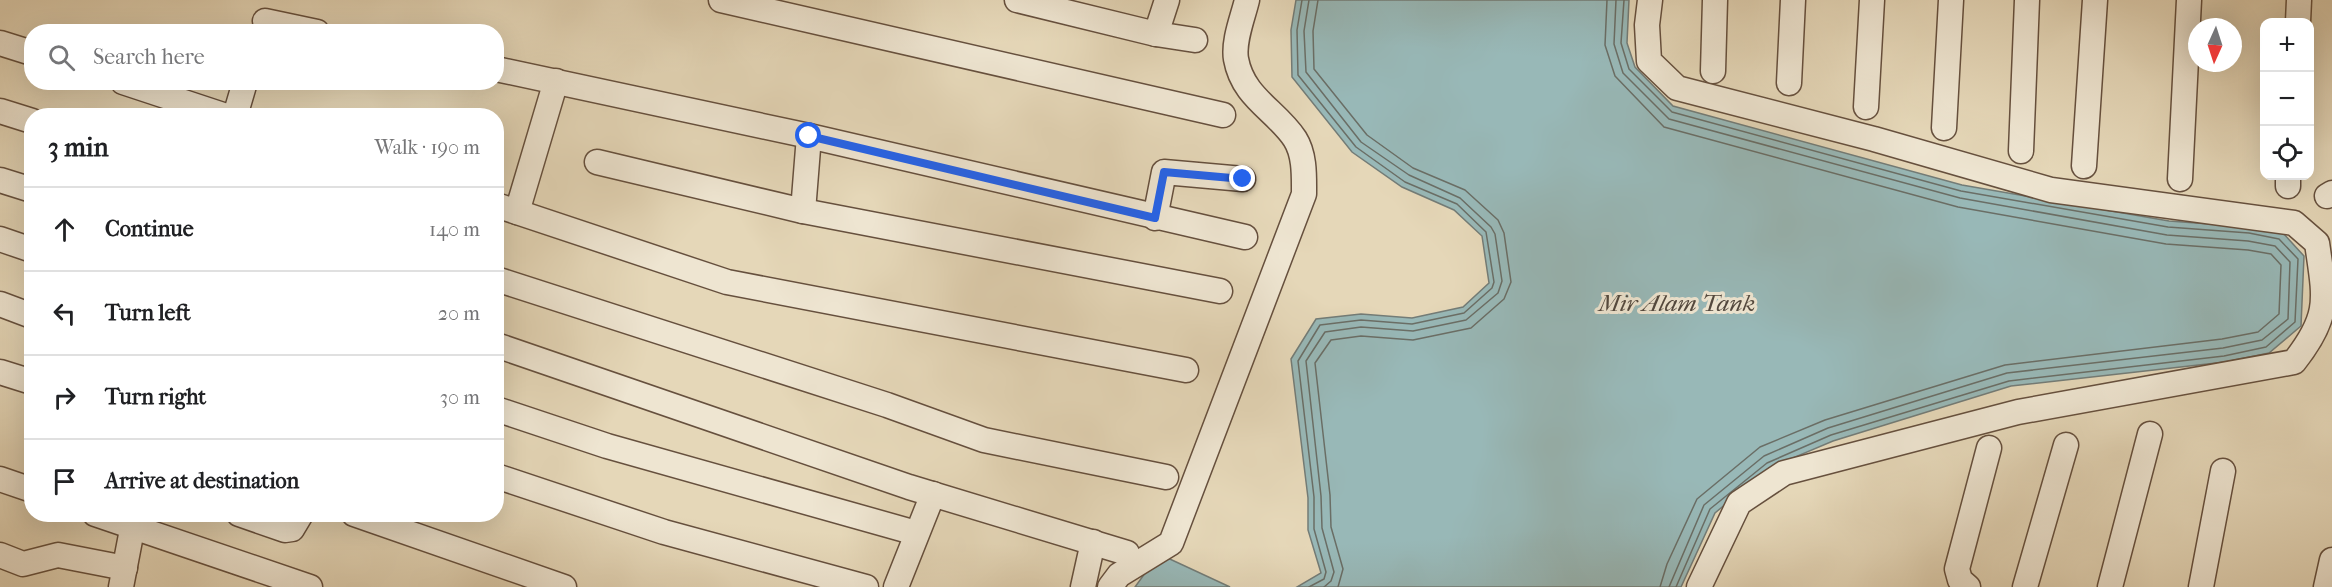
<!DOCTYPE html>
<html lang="en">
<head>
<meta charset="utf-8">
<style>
  body { margin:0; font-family:"IM FELL French Canon",serif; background:#f6f6f6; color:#202124 }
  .controls { position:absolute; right:18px; top:18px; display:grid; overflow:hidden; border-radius:12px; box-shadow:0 6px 24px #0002 }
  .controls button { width:54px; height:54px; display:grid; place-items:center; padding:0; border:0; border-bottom:2px solid #e0e0e0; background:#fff; color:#202124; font:30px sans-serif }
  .compass { position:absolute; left:2188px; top:18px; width:54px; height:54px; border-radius:50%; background:#fff; box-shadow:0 6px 24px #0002; rotate:183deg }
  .stop { position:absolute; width:18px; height:18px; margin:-14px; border:4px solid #2563eb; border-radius:50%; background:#fff }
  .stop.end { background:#2563eb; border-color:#fff; box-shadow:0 2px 6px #0008 }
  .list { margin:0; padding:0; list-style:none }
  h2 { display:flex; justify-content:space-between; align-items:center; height:78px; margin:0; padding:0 24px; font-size:26px }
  h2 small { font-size:20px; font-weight:400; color:#757577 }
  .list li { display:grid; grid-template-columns:39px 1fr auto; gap:18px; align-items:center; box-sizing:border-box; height:84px; padding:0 24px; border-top:2px solid #e0e0e0 }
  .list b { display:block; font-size:22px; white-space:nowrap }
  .list em { font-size:20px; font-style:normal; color:#757577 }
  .icon { flex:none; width:33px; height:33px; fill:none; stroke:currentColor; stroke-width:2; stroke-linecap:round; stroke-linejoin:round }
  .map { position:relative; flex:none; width:2332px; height:587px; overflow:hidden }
  .search { position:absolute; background:#fff; box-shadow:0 6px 24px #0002; left:24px; top:24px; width:480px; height:66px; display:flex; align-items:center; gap:15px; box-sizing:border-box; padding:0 21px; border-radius:24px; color:#757577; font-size:22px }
  .panel { position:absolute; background:#fff; box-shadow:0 6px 24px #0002; left:24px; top:108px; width:480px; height:414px; border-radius:24px }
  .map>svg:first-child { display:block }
</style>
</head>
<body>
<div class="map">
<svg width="2332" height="587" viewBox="0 0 2332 587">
  <rect width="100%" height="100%" fill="#e5d7b8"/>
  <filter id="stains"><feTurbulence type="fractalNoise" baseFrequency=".00333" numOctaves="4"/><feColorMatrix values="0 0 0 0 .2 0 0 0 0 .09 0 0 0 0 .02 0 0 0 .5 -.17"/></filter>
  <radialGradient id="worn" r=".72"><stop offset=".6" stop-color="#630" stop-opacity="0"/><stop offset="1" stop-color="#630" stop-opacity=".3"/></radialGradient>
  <!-- water -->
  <g fill="#98b8b7" stroke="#737c77" stroke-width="1.5">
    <polygon points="1296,0 1629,0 1627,43 1635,67 1673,106 1962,185 2169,221 2250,227 2283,233 2304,256 2301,326 2269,353 2225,362 2011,386 1833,441 1769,468 1715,513 1681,587 1297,587 1321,573 1308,530 1308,498 1291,359 1316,319 1361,314 1412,318 1463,307 1489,283 1482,236 1454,210 1402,187 1352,152 1292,77 1291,30"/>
    <polygon points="1159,554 1230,587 1135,587"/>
  </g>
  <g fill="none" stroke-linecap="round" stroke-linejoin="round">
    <!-- shore -->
    <g stroke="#6a6e66" stroke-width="1.5">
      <polyline points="1302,0 1297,30 1298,75 1356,147 1405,182 1457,204 1486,232 1494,282 1492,288 1464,313 1412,324 1361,320 1320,325 1298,361 1314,497 1314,529 1326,572 1324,579 1309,587"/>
      <polyline points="1309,0 1304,31 1306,72 1361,142 1409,175 1460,198 1491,227 1495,234 1502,281 1498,293 1466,320 1413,331 1361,327 1325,332 1306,361 1321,496 1322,528 1334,572 1331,581 1324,587"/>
      <polyline points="1318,0 1313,31 1314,69 1367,135 1413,168 1465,190 1498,220 1504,233 1511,282 1504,299 1471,328 1413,340 1361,336 1331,340 1315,363 1330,495 1331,527 1343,569 1338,587"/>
      <polyline points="1607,0 1605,45 1615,76 1664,127 1958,207 2166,244 2248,250 2271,254 2281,265 2279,314 2258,332 2222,339 2005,365 1825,420 1760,447 1697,499 1667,564 1660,587"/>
      <polyline points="1616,0 1614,44 1623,73 1669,119 1960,198 2167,235 2248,241 2275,246 2290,262 2288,319 2262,340 2223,348 2007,373 1828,428 1764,456 1704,505 1669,587"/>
      <polyline points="1624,0 1621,43 1629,69 1672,112 1961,191 2168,227 2249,233 2279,239 2298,259 2295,322 2266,347 2224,356 2009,381 1831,435 1767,463 1710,509 1676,587"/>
    </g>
    <!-- minor casing -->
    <g stroke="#66503e" stroke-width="27">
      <g id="minor">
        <polyline points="721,0 1223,115"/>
        <polyline points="1017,0 1156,34"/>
        <polyline points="1167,0 1156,34 1195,40"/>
        <path d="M1650,0L1647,25L1649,61L1677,88L1874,139L2051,190L2294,223L2317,243C2325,299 2331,315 2294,362L2018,412L1784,473L1739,503L1699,587"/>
        <polyline points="265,21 317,32"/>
        <polyline points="2298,22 2299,0"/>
        <polyline points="0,43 32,53"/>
        <polyline points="496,69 809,136 1245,237"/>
        <polyline points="1713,71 1715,0"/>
        <polyline points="123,82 226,116"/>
        <polyline points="1789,83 1793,0"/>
        <polyline points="1866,107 1872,0"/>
        <polyline points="0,111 32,121"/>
        <polyline points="235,116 245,82"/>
        <polyline points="1944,128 1951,0"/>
        <polyline points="2021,151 2027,0"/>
        <polyline points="597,162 803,211 1220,291"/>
        <polyline points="2084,166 2095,0"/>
        <polyline points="2180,179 2189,0"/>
        <polyline points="0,180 32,190"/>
        <polyline points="2288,186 2288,176"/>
        <polyline points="2327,196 2332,193"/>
        <polyline points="496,205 727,282 1186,370"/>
        <polyline points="803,211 809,136"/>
        <polyline points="517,212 556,81"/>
        <polyline points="1155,218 1164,172 1243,179"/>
        <polyline points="0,239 32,250"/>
        <polyline points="496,279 887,405 984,440 1166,477"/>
        <polyline points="0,304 32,316"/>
        <polyline points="496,345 909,487 1127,553"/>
        <polyline points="0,372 32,382"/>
        <polyline points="496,409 607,446 916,533"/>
        <polyline points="496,476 664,532 866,587"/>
        <polyline points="0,479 32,490"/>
        <polyline points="95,514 310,587"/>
        <polyline points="239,514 285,530 292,529 301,514"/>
        <polyline points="354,514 564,587"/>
        <polyline points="0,555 23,564 58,555 125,568"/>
        <polyline points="121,587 135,514"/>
        <polyline points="896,587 933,494"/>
        <polyline points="1083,587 1093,542"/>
        <path d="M1110,587L1119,575L1171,543L1304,194C1304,176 1305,155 1295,139C1276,110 1243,98 1236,59C1233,41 1243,17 1247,0"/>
        <polyline points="1968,587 1960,580 1957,569 1989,448"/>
        <polyline points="2025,587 2066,445"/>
        <polyline points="2110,587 2150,434"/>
        <polyline points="2201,587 2223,471"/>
        <polyline points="2326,587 2332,560"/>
      </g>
    </g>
    <!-- minor -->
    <use href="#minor" stroke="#eee5d1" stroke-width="24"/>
  </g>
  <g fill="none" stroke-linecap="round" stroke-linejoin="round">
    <!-- route -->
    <polyline stroke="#2563eb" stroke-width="8" points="809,136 1155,218 1164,172 1243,179"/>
  </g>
  <g text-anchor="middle" stroke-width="6" stroke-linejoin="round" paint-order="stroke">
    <!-- water labels -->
    <g font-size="24" font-style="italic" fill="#52483e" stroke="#eee5d1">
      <text x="1677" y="311">Mir Alam Tank</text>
    </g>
  </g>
  <rect width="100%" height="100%" filter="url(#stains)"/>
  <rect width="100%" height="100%" fill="url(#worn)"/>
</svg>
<div class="controls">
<button>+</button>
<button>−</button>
<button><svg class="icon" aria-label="locate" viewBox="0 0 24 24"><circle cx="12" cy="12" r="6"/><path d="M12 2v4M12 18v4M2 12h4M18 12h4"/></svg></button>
</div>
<svg class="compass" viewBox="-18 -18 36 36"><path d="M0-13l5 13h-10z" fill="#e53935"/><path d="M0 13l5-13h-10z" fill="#757577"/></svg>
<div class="stop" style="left:809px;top:136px"></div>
<div class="stop end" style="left:1243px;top:179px"></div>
<div class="search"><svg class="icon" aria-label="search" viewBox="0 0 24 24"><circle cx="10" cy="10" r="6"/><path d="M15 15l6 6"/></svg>Search here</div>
<section class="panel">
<h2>3 min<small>Walk · 190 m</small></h2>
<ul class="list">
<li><svg class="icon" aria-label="ahead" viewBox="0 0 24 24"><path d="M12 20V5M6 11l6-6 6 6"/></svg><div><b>Continue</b></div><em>140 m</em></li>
<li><svg class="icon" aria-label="left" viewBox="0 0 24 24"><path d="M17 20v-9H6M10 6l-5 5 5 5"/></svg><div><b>Turn left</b></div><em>20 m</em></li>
<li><svg class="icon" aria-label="right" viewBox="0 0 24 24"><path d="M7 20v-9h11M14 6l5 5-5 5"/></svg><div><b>Turn right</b></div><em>30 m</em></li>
<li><svg class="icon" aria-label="arrive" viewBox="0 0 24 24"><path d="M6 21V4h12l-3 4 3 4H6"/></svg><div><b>Arrive at destination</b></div></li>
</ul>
</section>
</div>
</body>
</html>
